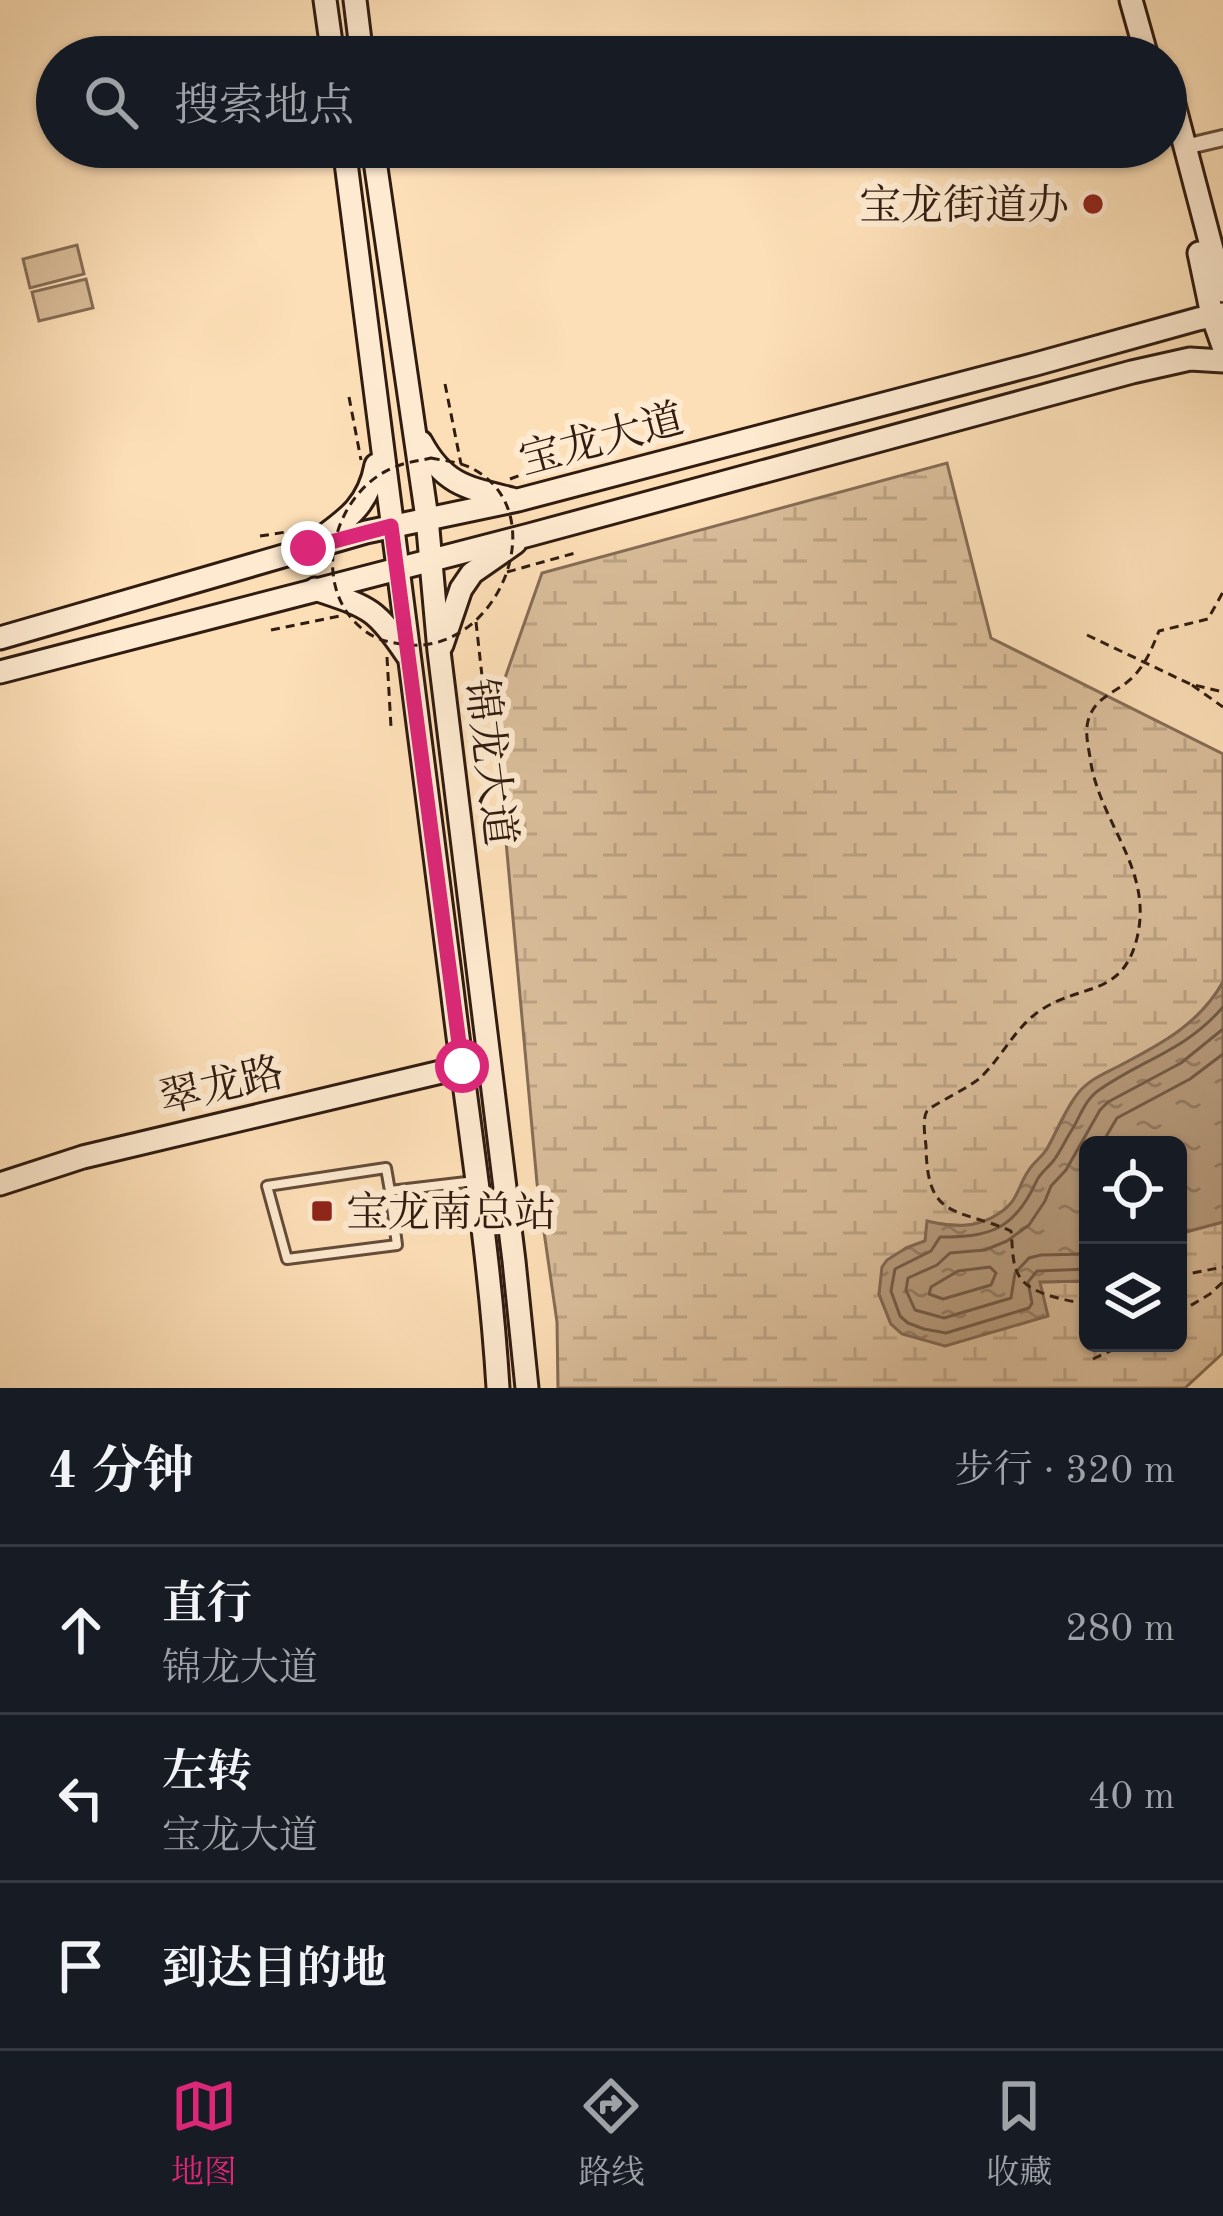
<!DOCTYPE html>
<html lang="zh">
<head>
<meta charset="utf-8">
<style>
  body { margin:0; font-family:"Old Standard TT","Noto Serif SC",serif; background:#20242c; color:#f1f3f6 }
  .controls { position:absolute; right:36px; bottom:36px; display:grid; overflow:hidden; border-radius:18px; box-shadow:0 3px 9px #0004 }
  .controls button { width:108px; height:108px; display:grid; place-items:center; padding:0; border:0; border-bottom:3px solid #363941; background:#171b24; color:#f1f3f6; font:60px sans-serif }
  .stop { position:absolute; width:36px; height:36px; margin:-27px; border:9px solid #db2777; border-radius:50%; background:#fff }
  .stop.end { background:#db2777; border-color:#fff; box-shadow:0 3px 12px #0008 }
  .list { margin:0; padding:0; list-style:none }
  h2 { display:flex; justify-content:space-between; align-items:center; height:156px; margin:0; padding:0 48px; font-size:51px }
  h2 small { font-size:39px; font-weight:400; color:#9ea1a6 }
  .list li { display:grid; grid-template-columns:78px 1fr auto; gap:36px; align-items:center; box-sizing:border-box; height:168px; padding:0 48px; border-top:3px solid #363941 }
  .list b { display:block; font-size:45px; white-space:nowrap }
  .list p { margin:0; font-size:39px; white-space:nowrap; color:#9ea1a6 }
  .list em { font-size:39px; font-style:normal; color:#9ea1a6 }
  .icon { flex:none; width:66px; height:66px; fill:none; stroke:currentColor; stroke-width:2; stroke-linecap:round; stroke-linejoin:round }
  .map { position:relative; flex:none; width:1223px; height:1388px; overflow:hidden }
  .search { position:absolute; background:#171b24; box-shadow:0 3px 9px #0004; left:36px; right:36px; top:36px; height:132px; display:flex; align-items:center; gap:30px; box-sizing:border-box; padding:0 42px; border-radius:66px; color:#9ea1a6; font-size:45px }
  .sheet { height:660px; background:#171b24 }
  nav { display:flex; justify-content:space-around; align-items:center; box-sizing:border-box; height:168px; border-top:3px solid #363941; background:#171b24; font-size:33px; color:#9ea1a6 }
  nav a { display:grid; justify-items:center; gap:6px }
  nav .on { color:#db2777 }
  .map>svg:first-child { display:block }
</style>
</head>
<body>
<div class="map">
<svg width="1223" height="1388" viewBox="0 0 1223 1388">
  <defs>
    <pattern id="wetland-marsh" width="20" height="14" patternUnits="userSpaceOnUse" patternTransform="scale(3)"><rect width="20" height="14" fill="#dabe9b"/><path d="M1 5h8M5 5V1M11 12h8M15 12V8" fill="none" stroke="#bca384"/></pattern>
    <pattern id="water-ripples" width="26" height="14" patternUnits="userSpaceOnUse" patternTransform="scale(3)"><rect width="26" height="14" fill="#b89d7f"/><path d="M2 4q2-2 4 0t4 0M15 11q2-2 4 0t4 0" fill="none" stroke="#967f67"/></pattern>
  </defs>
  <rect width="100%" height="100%" fill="#fddfb7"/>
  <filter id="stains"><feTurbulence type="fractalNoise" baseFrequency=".00167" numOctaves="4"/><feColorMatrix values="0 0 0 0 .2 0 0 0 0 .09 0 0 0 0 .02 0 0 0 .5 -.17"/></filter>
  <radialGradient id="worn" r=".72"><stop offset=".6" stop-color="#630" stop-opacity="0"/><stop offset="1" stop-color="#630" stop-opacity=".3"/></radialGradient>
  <!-- wetland -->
  <path fill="url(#wetland-marsh)" stroke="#866d56" stroke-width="3" d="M947,463L991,638L1223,754V982C1198,1027 1153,1048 1110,1074C1101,1080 1087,1085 1079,1093C1067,1104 1056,1134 1047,1149C1042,1157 1034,1162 1029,1170C1017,1187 1020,1200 999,1214C976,1229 953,1226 928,1222L925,1241L906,1248L879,1294L891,1324L945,1346L1047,1315L1039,1282L1088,1281V1343H1178V1234L1223,1222V1353L1185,1388H558L557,1322L537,1183L494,709L542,573Z"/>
  <!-- garden -->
  <g fill="#dabe9b" stroke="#866d56" stroke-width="3">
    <polygon points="77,245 84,274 30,288 23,259"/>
    <polygon points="86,279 93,308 39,321 32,292"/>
  </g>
  <!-- water -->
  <path fill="url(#water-ripples)" stroke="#826953" stroke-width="3" d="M1223,982V1222L1178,1234V1145H1088V1281L1040,1282L1048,1316L945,1346L902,1334L891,1324L879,1294L882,1267L887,1260L906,1248L925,1241L927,1221C952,1227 976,1229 998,1214C1020,1200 1017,1187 1029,1170C1034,1162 1042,1157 1047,1149C1057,1131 1066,1108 1079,1092C1089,1080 1103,1074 1117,1067C1159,1045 1199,1025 1223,982Z"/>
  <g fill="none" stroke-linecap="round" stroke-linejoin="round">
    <!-- shore -->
    <g stroke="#745c48" stroke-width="3">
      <polyline points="1101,1145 1117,1118 1190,1079 1223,1054"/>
      <polyline points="1088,1254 1041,1255 1029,1258 1015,1273 1011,1298 944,1318 915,1310 906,1290 908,1278 937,1265 950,1253 985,1250 1007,1241 1029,1225 1045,1201 1051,1186 1066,1170 1100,1110 1108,1102 1181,1063 1223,1029"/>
      <polygon points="990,1267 996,1273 991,1285 943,1299 929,1294 931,1287 958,1271"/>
      <path d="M1088,1269L1037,1271L1028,1282L1032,1303L1029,1308L946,1333L924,1329L908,1323L900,1316L891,1291L895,1269L931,1251L940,1237C990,1237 1014,1230 1036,1182C1040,1173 1048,1168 1054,1160C1061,1150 1066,1139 1073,1128C1081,1114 1086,1099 1099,1090C1143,1059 1185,1051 1223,1007"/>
    </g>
    <!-- lane casing -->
    <g stroke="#644d3a" stroke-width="14">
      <polyline id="lane" points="390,1191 397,1245 287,1259 267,1186 386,1168 390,1191 475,1181"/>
    </g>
    <!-- street casing -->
    <g stroke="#644d3a" stroke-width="20">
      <polyline id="street" points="1185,147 1223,138"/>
    </g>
    <!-- secondary casing -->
    <g stroke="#311c11" stroke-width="27">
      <g id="secondary">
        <polyline points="325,0 333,57"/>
        <polyline points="355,0 362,57"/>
        <polyline points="1131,0 1147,57"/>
        <polyline points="1166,74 1223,291"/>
        <path d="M344,147C378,428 418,708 452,989C468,1122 490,1255 498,1388"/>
        <polyline points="373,147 427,518 439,651 514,1261 527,1388"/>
        <polyline points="1199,253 1212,315 1223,346"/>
        <path d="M421,442C444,485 468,488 512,499"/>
        <path d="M317,541C348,519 369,504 376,465"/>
        <path d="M315,589C368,607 375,607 407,655"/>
        <polyline points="0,638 366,532 518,500 1036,364 1198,319 1223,314"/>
        <polyline points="442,645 461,589 472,573 515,543"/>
        <polyline points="0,672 529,535 1132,372 1190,359 1223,361"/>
        <polyline points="0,1184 83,1157 462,1067"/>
      </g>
    </g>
    <!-- path -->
    <g stroke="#311c11" stroke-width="3" stroke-dasharray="9 6" stroke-linecap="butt">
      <polyline points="445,384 461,464"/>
      <polyline points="349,397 361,460"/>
      <polyline points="510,479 564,459"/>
      <polyline points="260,536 306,529"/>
      <polyline points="507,572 575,553"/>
      <polyline points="476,622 485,703"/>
      <polyline points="271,630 340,616"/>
      <polyline points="1087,635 1190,684 1223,692"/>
      <polyline points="387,657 391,727"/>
      <polyline points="1192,685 1223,707"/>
      <polyline points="1178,1276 1223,1267"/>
      <path d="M1088,1304C1069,1301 1034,1295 1022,1280C1011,1267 1013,1247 1011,1231C956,1207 927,1221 926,1146C925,1136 922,1119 927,1111C930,1106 971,1087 981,1077C1003,1056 1015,1027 1041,1010C1081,983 1122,998 1137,938C1154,868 1098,822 1090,757C1088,745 1085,733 1088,721C1095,696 1115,694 1132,678C1146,664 1152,648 1159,631L1208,619L1223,592"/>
      <polyline points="1178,1313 1210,1294 1223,1282"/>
      <polyline points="1093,1359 1127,1343"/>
    </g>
    <!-- lane -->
    <use href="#lane" stroke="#feead0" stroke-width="8"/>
    <!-- street -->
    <use href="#street" stroke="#feead0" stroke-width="14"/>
    <!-- secondary -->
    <use href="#secondary" stroke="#feead0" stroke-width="21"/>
    <!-- path-bridge -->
    <path stroke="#311c11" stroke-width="3" stroke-dasharray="9 6" stroke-linecap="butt" d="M431,458C445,461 462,462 475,470C554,515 498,652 409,645C390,643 374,640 359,626C309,581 335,490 395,467C406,462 419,461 431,458Z"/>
  </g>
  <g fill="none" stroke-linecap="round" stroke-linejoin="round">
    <!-- route -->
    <polyline stroke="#db2777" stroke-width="15" points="308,548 391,526 462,1066"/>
  </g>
  <!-- markers -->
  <g fill="#8f2418" stroke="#feead0" stroke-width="4.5">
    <circle cx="1093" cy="204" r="12"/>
    <rect x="310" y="1199" width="24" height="24" rx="6"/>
  </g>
  <g text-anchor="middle" stroke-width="12" stroke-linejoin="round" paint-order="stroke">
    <!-- poi labels -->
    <g font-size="42" fill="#311c11" stroke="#feead0" text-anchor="end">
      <text x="1069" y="219">宝龙街道办</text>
      <text x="346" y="1226" text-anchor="start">宝龙南总站</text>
    </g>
    <!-- street labels -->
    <g font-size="42" fill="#311c11" stroke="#feead0">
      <text transform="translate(601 438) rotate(-15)" y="15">宝龙大道</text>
      <text transform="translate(492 762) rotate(83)" y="15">锦龙大道</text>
      <text transform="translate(221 1084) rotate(-13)" y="15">翠龙路</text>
    </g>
  </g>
  <rect width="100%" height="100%" filter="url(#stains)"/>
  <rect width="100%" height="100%" fill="url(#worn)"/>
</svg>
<div class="controls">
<button><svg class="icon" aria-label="locate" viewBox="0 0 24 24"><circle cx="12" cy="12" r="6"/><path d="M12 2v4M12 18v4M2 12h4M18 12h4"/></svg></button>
<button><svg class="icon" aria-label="layers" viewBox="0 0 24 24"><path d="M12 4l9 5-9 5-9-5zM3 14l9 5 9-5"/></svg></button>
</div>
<div class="stop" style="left:462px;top:1066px"></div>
<div class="stop end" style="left:308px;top:548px"></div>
<div class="search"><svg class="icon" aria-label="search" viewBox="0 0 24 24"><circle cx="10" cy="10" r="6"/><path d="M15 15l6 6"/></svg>搜索地点</div>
</div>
<section class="sheet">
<h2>4 分钟<small>步行 · 320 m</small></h2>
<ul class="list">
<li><svg class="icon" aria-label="ahead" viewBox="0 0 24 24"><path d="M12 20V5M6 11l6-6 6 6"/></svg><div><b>直行</b><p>锦龙大道</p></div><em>280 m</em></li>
<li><svg class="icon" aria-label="left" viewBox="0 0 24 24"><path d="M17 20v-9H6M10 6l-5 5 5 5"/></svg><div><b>左转</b><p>宝龙大道</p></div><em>40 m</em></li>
<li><svg class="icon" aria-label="arrive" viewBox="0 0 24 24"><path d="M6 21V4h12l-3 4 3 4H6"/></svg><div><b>到达目的地</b></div></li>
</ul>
</section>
<nav>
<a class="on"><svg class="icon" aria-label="map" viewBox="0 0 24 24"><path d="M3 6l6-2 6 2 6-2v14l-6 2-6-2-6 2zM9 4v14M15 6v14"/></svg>地图</a>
<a><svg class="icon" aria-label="directions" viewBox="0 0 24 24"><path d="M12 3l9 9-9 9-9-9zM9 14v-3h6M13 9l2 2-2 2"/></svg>路线</a>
<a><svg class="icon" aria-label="saved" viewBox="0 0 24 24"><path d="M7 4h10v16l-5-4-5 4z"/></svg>收藏</a>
</nav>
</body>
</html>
